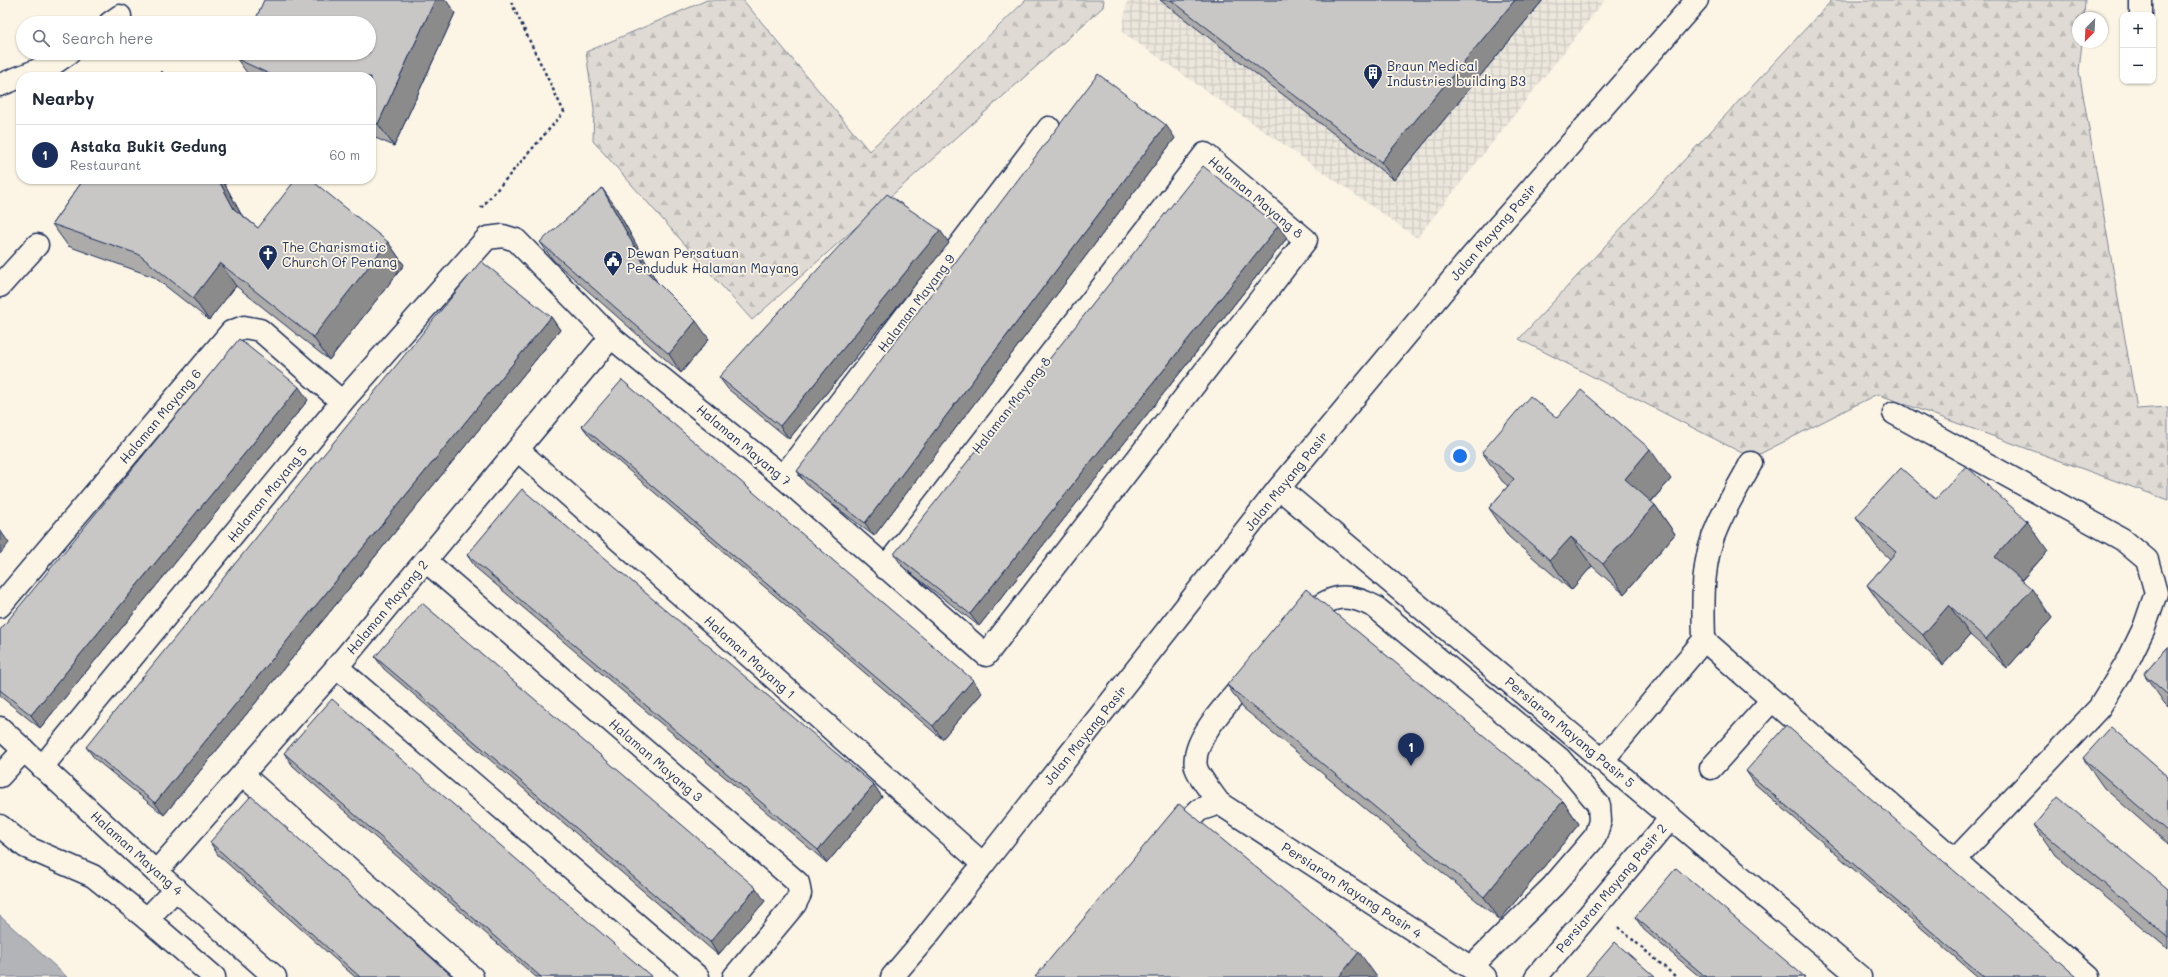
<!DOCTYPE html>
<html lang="en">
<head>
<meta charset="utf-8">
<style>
  body { margin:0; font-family:Mali,sans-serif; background:#f2f2f3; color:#1f2937 }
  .controls { position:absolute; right:12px; top:12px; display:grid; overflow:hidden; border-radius:8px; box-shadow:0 1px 3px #0004 }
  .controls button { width:36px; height:36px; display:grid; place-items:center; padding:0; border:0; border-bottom:1px solid #e0e1e3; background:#fff; color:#1f2937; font:20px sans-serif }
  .compass { position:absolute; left:2072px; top:12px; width:36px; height:36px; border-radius:50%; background:#fff; box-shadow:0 1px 3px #0004; rotate:204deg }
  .you { position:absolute; left:1460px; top:456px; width:14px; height:14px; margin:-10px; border:3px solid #fff; border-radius:50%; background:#1a73e8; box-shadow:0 0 0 6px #1a73e833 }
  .badge { display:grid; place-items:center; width:26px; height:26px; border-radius:50%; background:#1b2f5e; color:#fff; font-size:13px; font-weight:700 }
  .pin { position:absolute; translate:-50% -33px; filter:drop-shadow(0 1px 2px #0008) }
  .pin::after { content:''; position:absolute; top:21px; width:14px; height:12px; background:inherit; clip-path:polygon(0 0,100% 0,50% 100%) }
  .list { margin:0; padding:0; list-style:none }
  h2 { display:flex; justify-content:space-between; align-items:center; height:52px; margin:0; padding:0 16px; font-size:17px }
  h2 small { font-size:13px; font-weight:400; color:#747a83 }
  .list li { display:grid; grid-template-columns:26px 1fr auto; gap:12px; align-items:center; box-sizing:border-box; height:60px; padding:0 16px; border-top:1px solid #e0e1e3 }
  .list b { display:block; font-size:15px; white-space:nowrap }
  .list p { margin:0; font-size:13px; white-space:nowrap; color:#747a83 }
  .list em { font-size:13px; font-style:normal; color:#747a83 }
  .icon { flex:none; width:22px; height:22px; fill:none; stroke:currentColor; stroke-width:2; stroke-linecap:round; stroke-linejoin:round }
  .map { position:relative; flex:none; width:2168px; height:977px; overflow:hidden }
  .search { position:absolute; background:#fff; box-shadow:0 1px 3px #0004; left:16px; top:16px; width:360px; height:44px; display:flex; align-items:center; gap:10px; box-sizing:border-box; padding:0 14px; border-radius:22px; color:#747a83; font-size:15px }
  .panel { position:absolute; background:#fff; box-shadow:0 1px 3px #0004; left:16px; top:72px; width:360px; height:112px; border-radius:16px }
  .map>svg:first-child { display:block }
</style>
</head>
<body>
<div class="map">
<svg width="2168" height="977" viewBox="0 0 2168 977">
  <defs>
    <pattern id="industrial-grid" width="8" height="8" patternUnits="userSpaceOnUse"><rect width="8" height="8" fill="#ece7dc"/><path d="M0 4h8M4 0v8" fill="none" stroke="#cac6bf"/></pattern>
    <pattern id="forest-firs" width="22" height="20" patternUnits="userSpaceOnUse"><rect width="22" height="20" fill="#dfdbd4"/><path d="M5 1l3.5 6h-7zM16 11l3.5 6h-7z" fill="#bfbcb8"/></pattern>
  </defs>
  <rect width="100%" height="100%" fill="#fcf5e5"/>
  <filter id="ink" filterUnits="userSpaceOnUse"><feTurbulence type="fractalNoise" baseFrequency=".025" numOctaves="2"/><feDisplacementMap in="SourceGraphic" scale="8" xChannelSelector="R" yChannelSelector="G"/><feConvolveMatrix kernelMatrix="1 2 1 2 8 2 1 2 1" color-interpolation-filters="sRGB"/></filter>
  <g filter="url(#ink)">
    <!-- industrial -->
    <polygon fill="url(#industrial-grid)" points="1127,0 1605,0 1417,238 1122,32"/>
    <!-- forest -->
    <g fill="url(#forest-firs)" stroke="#7d8599">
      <polygon points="707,0 743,0 869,151 1026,0 1104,0 1103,7 752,320 593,141 594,109 586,52"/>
      <polygon points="1832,0 2085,0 2084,18 2078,18 2078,42 2082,42 2079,71 2137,409 2168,407 2168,500 1877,394 1752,458 1519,339"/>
    </g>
    <!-- water -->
    <polygon fill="#b2b4b8" stroke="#767f94" points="0,916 67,977 0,977"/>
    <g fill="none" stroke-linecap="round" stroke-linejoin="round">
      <!-- minor casing -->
      <g stroke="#1b2f5e" stroke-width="25">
        <g id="minor">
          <polyline points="2141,15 2141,0"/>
          <polyline points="110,23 120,16"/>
          <polyline points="0,85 53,64 69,53"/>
          <polyline points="0,286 37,245"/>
          <polyline points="1894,413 2122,539 2147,560 2156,593 2144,628 2128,661 2099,708 1955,860"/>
          <polyline points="518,450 983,864"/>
          <polyline points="783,477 1049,128"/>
          <polyline points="1279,488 1860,977"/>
          <polyline points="426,561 798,883 800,894 795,904 734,977"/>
          <polyline points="0,606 231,332 244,327 260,330 342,402"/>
          <path d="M1300,621C1328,598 1341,589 1375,607L1560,759L1599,805L1600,821L1595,837L1553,886L1471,967"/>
          <path d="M1704,640C1703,603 1701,560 1718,525C1727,504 1740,484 1751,463"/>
          <polyline points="337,667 698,977"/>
          <path d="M1255,672C1237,694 1190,737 1196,767C1198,776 1213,794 1219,803L1485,977"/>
          <polyline points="0,728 156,872 275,977"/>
          <polyline points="1603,760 1704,640 2088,977"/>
          <polyline points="42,767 342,402 487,238 503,236 516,240 611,337 783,477 986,655 1306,240 1205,154 885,568"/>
          <polyline points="1711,768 1772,700"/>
          <polyline points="243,775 472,977"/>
          <polyline points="0,776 24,750"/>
          <polyline points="0,826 26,847 93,876 147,919 214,977"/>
          <polyline points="1173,836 1199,810 1219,803"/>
          <polyline points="156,872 337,667 611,337"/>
          <polyline points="147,919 176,889"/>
          <polyline points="892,977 926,937 1279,488 1472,256 1697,0"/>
          <polyline points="1536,977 1671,818"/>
        </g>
      </g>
      <!-- path -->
      <g stroke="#1b2f5e" stroke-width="2.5" stroke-dasharray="3 3" stroke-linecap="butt">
        <polyline points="481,208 564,112 510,0"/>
        <polyline points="1618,927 1676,977"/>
      </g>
      <!-- minor -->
      <use href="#minor" stroke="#fcf5e5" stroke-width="22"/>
    </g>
    <!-- wall -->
    <g fill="#acabaa" stroke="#1b2f5e">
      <polygon points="1160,0 1543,0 1394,180"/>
      <polygon points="455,13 394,146 371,136 371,77 250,77 237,59"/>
      <polygon points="1175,138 874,536 806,484 797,471"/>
      <polygon points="84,179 222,179 241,214 258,228 388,242 404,265 329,360 236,286 209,320 154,277 68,246 52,224"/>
      <polygon points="615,206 656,281 709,339 681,373 553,260 540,242"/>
      <polygon points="1287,238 979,626 903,567 894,554"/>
      <polygon points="949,243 789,439 728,389 719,377"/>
      <polygon points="551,317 560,330 164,815 95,759 86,747"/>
      <polygon points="308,400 40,728 0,696 0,630"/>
      <polygon points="1557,418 1671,479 1651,502 1655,505 1675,534 1624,594 1592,566 1571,590 1509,537 1489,508 1508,486 1502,481 1482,452"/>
      <polygon points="582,426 982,693 942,739 591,438"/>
      <polygon points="1936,499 2048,551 2022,580 2052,618 2007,668 1970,635 1943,665 1888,615 1867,585 1890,559 1877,547 1856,517"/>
      <polygon points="467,555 874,785 882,797 827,863 476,568"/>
      <polygon points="2168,647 2168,707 2165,704 2144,674"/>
      <polygon points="375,657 765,901 718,955 384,669"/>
      <polygon points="1227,685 1563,801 1579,824 1500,920 1243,708"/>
      <polygon points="284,753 652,977 536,977 293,766"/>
      <polygon points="2083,758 2168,777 2168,844 2104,788"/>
      <polygon points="1746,771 2077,977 1978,977 1755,784"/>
      <polygon points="2034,825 2168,889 2168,949 2055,855"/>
      <polygon points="210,842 453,977 355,977 218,855"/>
      <polygon points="1635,917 1805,977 1700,977 1644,930"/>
    </g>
    <!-- shaded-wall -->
    <g fill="#8c8b8b" stroke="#1b2f5e">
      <polygon points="435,0 446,0 455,13 394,146 378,124"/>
      <polygon points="1515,0 1543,0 1394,180 1381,162"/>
      <polygon points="1166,125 1175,138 874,536 865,523"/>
      <polygon points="218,179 222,179 250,231 234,209"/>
      <polygon points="602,188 615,206 663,293 650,275"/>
      <polygon points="1278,226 1287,238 979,626 970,614"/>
      <polygon points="940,230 949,243 789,439 780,426"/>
      <polygon points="388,242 404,265 329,360 313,337"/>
      <polygon points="220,263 236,286 209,320 193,298"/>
      <polygon points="551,317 560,330 164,815 155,803"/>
      <polygon points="696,321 709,339 681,373 669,354"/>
      <polygon points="299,387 308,400 40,728 31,715"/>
      <polygon points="1650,449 1671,479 1645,508 1625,479"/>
      <polygon points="1655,505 1675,534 1624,594 1603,564"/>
      <polygon points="2027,521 2048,551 2016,586 1995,557"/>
      <polygon points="0,530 9,543 0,554"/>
      <polygon points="1571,537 1592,566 1571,590 1550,560"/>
      <polygon points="2032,589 2052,618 2007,668 1986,639"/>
      <polygon points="1949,605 1970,635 1943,665 1923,635"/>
      <polygon points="973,680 982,693 942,739 933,726"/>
      <polygon points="874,785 882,797 827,863 818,850"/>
      <polygon points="1563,801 1579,824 1500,920 1484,897"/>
      <polygon points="756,888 765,901 718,955 710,942"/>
      <polygon points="1359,952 1377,977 1339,977"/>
    </g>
    <!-- building -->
    <g fill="#c8c7c6" stroke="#1b2f5e">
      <polygon points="264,0 435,0 378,124 371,120 371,77 276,77 237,59 240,53 369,53 369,23 254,23"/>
      <polygon points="1171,0 1515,0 1381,162"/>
      <polygon points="162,71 165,77 158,77"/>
      <polygon points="1098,74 1166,125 865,523 797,471"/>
      <polygon points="1203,166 1278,226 970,614 894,554"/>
      <polygon points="84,179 218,179 234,209 258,228 296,179 310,179 388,242 313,337 220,263 193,298 138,254 52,224"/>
      <polygon points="602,188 650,275 696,321 669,354 540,242"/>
      <polygon points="887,194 940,230 780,426 719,377"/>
      <polygon points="481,261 551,317 155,803 86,747"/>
      <polygon points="239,339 299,387 31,715 0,690 0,630"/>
      <polygon points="622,380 973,680 933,726 582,426"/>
      <polygon points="1581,390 1650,449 1625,479 1655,505 1603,564 1571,537 1550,560 1489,508 1514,479 1482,452 1530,396 1557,418"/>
      <polygon points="1966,466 2027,521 1995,557 2032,589 1986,639 1949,605 1923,635 1867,585 1896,552 1856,517 1901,468 1936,499"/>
      <polygon points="522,489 874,785 818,850 467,555"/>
      <polygon points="1306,589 1563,801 1484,897 1227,685"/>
      <polygon points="422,603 756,888 710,942 375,657"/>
      <polygon points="2168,647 2168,695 2144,674"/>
      <polygon points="332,699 652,977 541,977 284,753"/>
      <polygon points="1786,725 2077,977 1984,977 1746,771"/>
      <polygon points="2111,727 2168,777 2168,832 2083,758"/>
      <polygon points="251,796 453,977 360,977 210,842"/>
      <polygon points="2058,797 2168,889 2168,937 2034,825"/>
      <polygon points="1179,804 1359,952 1339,977 1035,977"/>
      <polygon points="1676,868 1805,977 1706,977 1635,917"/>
      <polygon points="1615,942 1655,977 1585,977"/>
    </g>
  </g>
  <!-- icons -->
  <defs>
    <g id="building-pin" transform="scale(1)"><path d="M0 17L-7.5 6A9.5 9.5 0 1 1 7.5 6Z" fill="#1b2f5e" stroke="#fcf5e5"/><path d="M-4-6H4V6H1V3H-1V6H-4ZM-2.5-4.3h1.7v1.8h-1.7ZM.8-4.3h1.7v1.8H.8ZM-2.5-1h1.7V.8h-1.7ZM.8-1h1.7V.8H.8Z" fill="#fff"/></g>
    <g id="church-pin" transform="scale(1)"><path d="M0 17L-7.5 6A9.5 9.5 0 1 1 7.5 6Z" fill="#1b2f5e" stroke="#fcf5e5"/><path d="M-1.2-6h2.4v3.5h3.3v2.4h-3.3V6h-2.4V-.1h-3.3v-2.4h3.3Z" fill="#fff"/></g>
    <g id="civic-pin" transform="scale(1)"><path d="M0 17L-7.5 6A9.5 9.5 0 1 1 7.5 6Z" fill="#1b2f5e" stroke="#fcf5e5"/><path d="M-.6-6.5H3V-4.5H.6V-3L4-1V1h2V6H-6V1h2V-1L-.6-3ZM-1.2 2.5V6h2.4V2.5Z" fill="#fff"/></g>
  </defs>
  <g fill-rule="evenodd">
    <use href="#building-pin" x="1373" y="73"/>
    <use href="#church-pin" x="268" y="254"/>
    <use href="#civic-pin" x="613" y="260"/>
  </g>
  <g text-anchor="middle" stroke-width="3.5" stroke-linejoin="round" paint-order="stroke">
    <!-- poi labels -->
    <g font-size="13" fill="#1b2f5e" stroke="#fcf5e5" text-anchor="start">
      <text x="1387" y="71">Braun Medical<tspan x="1387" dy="15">Industries building B3</tspan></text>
      <text x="282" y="252">The Charismatic<tspan x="282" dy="15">Church Of Penang</tspan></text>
      <text x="627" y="258">Dewan Persatuan<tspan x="627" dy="15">Penduduk Halaman Mayang</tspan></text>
    </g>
    <!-- street labels -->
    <g font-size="13" fill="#1b2f5e" stroke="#fcf5e5">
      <text transform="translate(1256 197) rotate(40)" y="5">Halaman Mayang 8</text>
      <text transform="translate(1493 232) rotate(-49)" y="5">Jalan Mayang Pasir</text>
      <text transform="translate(916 303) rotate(-53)" y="5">Halaman Mayang 9</text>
      <text transform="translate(1011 405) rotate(-52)" y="5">Halaman Mayang 8</text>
      <text transform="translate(160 416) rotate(-50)" y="5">Halaman Mayang 6</text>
      <text transform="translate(744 445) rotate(40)" y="5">Halaman Mayang 7</text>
      <text transform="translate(1286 481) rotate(-51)" y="5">Jalan Mayang Pasir</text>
      <text transform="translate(267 494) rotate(-51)" y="5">Halaman Mayang 5</text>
      <text transform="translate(387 607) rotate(-50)" y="5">Halaman Mayang 2</text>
      <text transform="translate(750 657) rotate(42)" y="5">Halaman Mayang 1</text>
      <text transform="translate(1570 732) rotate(40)" y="5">Persiaran Mayang Pasir 5</text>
      <text transform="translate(1085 735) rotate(-51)" y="5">Jalan Mayang Pasir</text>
      <text transform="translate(656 760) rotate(41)" y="5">Halaman Mayang 3</text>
      <text transform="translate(137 853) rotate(42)" y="5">Halaman Mayang 4</text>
      <text transform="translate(1611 888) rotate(-50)" y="5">Persiaran Mayang Pasir 2</text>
      <text transform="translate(1352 890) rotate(33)" y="5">Persiaran Mayang Pasir 4</text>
    </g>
  </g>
</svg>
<div class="controls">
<button>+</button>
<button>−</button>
</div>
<svg class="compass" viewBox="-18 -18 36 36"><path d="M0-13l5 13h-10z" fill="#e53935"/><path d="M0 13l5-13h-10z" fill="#747a83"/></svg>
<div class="you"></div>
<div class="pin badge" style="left:1411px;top:766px">1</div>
<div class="search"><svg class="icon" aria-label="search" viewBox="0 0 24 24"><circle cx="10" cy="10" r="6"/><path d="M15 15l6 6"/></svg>Search here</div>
<section class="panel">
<h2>Nearby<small></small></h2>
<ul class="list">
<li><span class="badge">1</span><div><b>Astaka Bukit Gedung</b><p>Restaurant</p></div><em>60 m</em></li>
</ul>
</section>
</div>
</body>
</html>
